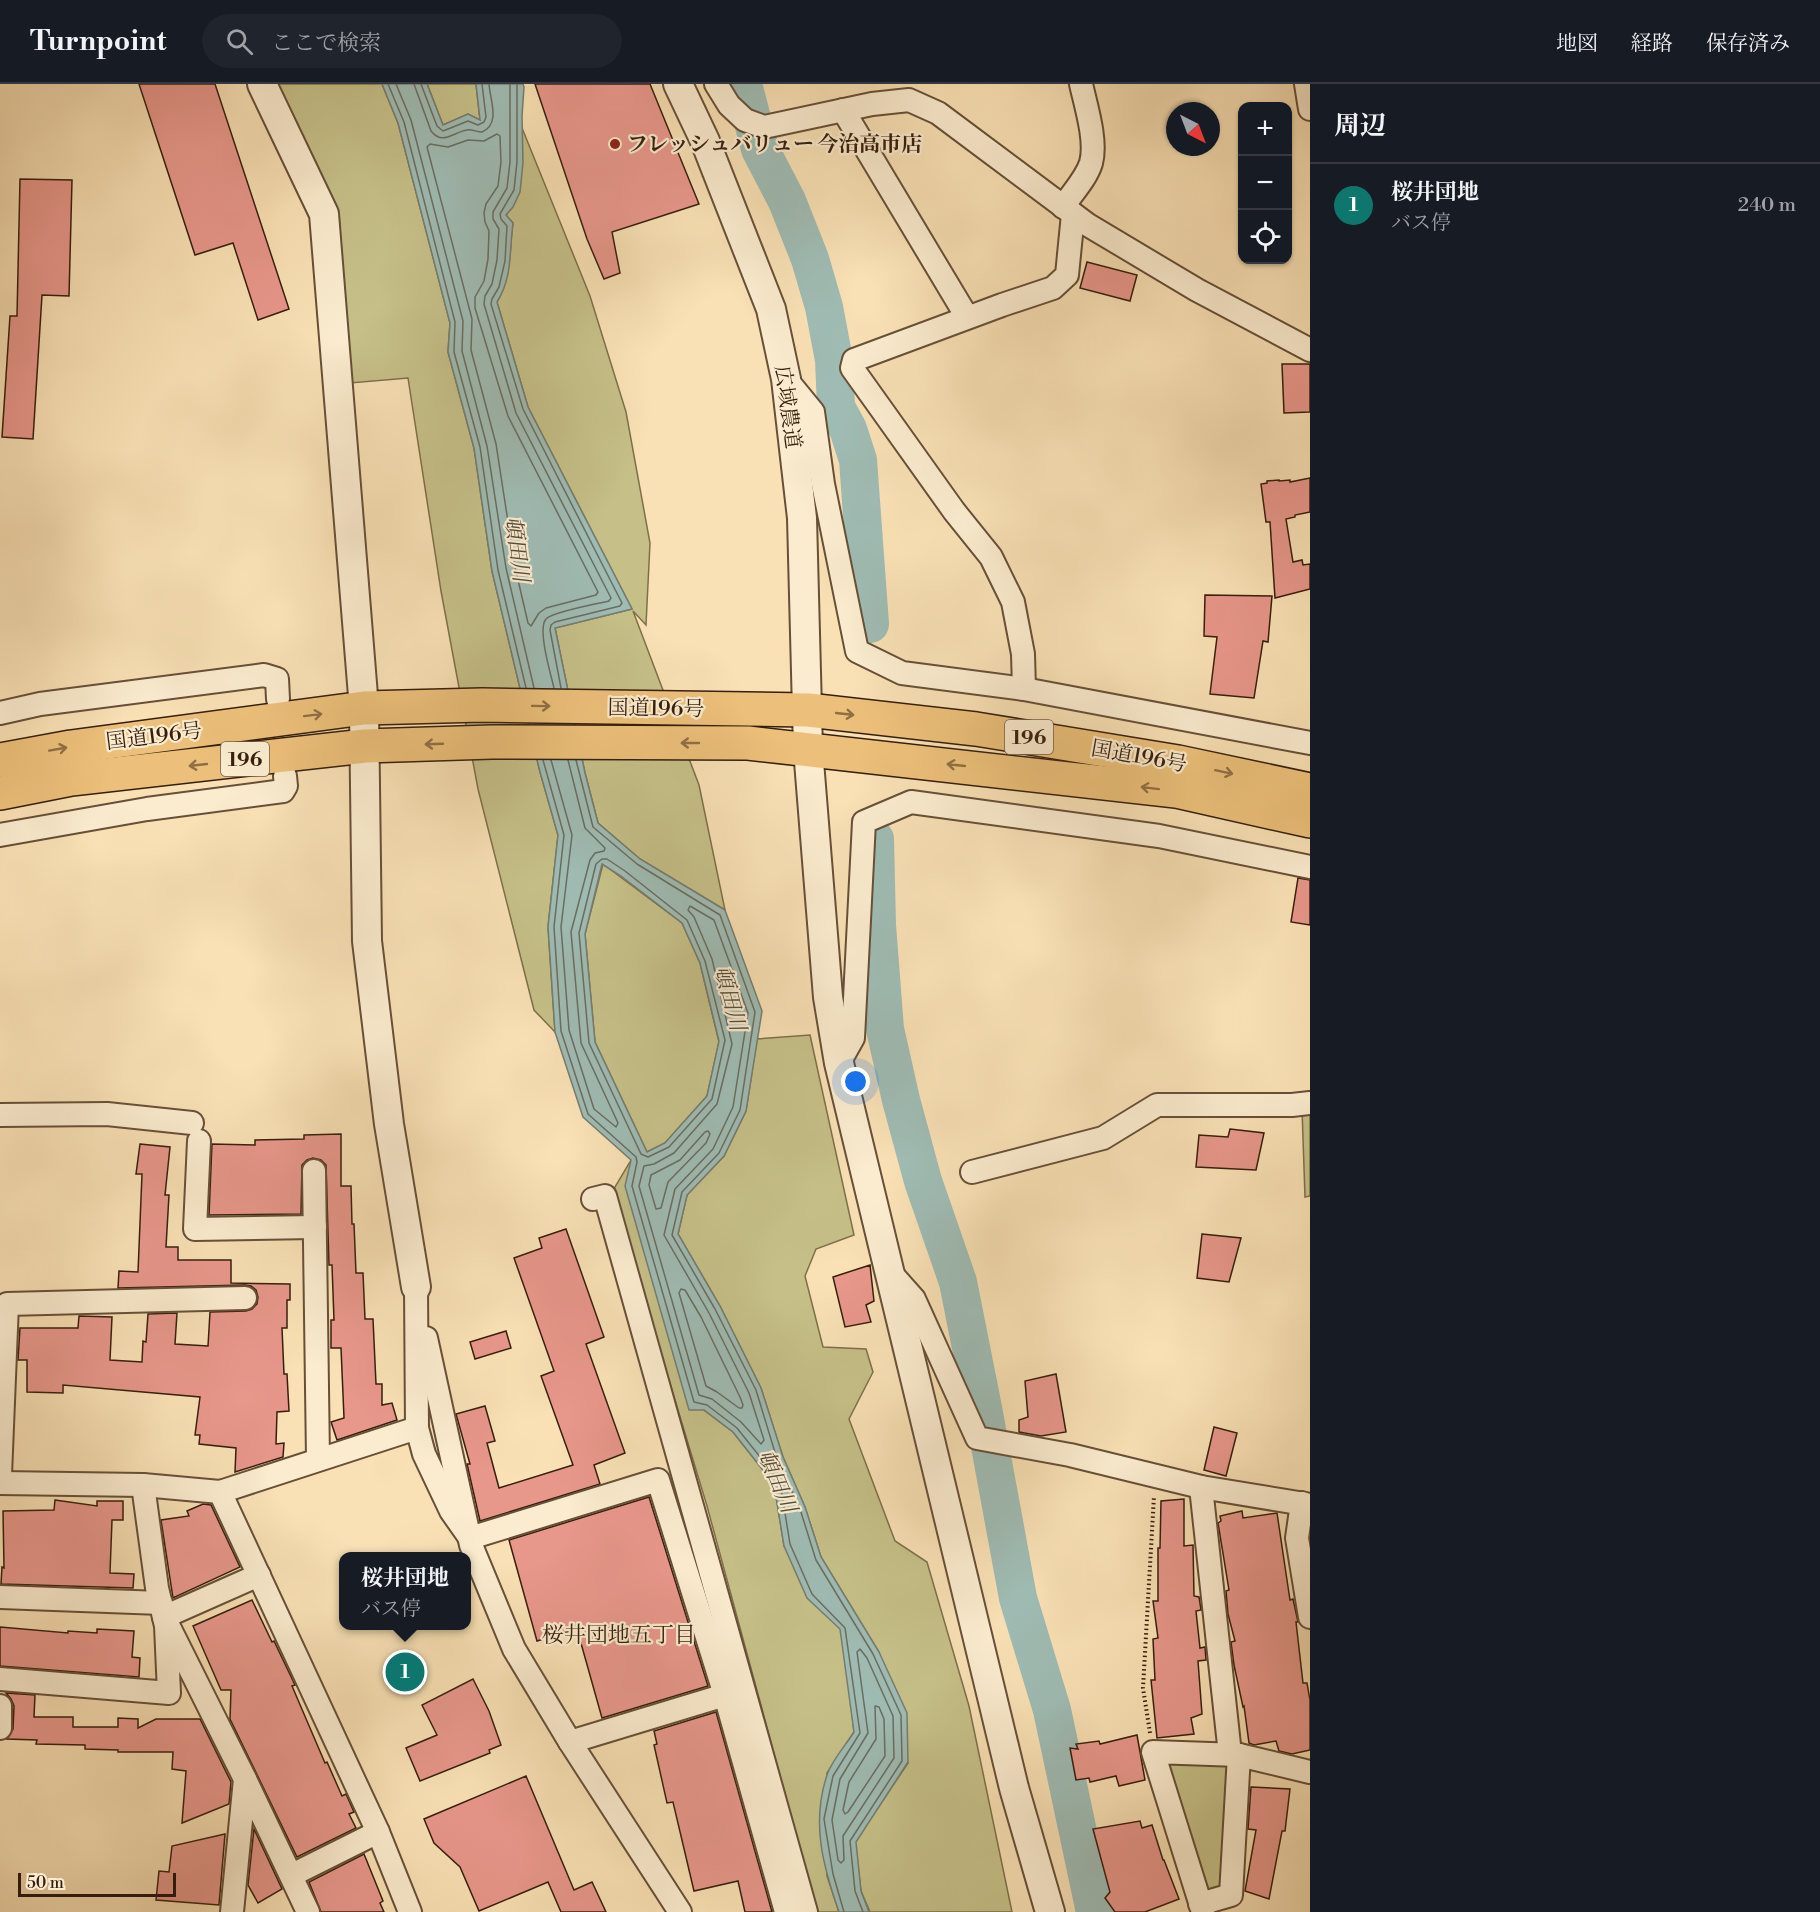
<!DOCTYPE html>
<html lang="ja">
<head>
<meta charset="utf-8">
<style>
  body { margin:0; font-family:"Libre Bodoni","Noto Serif JP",serif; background:#20242c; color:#f1f3f6 }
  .controls { position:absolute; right:18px; top:18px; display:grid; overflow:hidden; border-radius:12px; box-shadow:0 2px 4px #0004 }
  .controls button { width:54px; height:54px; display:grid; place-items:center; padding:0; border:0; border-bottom:2px solid #363941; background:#171b24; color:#f1f3f6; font:30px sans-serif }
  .compass { position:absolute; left:1166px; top:18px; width:54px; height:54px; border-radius:50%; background:#171b24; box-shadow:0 2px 4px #0004; rotate:138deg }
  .scale { position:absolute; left:18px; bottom:15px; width:158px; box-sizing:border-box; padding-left:6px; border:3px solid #361e0e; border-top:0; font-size:16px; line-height:21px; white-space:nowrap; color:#361e0e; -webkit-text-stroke:4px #fbeccf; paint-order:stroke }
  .you { position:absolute; left:856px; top:998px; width:21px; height:21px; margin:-15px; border:4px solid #fff; border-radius:50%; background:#1a73e8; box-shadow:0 0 0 9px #1a73e833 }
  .badge { display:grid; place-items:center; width:39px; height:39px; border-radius:50%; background:#0f766e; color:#fff; font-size:20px; font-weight:700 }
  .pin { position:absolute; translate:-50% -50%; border:3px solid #fff; box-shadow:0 2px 6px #0006 }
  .popup { position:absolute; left:339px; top:1468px; width:132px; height:78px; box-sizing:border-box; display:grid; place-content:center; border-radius:12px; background:#171b24; filter:drop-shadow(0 2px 4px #0005); font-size:20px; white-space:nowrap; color:#9ea1a6 }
  .popup b { font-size:22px; color:#f1f3f6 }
  .popup::after { content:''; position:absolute; left:50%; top:100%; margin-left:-12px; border:12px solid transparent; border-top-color:#171b24 }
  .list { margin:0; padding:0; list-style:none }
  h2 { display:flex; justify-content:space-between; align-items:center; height:78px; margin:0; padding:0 24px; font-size:26px }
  h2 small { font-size:20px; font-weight:400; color:#9ea1a6 }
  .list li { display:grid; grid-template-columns:39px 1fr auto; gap:18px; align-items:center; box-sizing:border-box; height:84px; padding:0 24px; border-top:2px solid #363941 }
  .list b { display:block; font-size:22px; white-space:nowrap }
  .list p { margin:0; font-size:20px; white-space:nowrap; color:#9ea1a6 }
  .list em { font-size:20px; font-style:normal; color:#9ea1a6 }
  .icon { flex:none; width:33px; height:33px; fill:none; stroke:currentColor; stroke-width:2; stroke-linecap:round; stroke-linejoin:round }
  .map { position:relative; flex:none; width:1310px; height:1828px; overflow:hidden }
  header { display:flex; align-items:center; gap:36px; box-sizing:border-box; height:84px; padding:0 30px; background:#171b24; border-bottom:2px solid #363941 }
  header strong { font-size:28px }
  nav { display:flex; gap:33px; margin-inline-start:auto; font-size:21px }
  .search { width:420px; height:54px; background:#20242c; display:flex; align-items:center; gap:15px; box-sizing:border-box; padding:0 21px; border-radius:33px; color:#9ea1a6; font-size:22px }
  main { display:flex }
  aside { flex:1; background:#171b24 }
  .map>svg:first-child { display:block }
</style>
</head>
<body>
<header>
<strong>Turnpoint</strong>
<div class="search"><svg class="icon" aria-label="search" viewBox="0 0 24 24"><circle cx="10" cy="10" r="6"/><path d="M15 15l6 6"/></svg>ここで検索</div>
<nav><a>地図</a><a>経路</a><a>保存済み</a></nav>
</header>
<main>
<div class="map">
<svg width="1310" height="1828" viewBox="0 0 1310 1828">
  <rect width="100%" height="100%" fill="#f9e1b5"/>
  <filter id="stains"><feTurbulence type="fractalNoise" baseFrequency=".00333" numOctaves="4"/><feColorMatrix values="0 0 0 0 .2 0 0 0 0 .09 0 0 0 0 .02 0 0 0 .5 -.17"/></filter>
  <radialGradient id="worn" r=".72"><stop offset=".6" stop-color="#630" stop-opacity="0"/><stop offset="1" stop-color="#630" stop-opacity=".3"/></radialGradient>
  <!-- green -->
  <g fill="#c6c088" stroke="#7e6f4b" stroke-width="1.5">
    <polygon points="272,0 382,0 398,39 450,239 448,268 474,364 492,487 540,688 558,751 548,843 555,948 534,926 478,705 441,507 408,294 350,299 339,129"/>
    <polygon points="427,0 476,0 480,36 468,30 443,41"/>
    <path d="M522,44L590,212L626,328L650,459L646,541L633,527L699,701L725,826L640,775L598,739L585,689L555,544L632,525L528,323L497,218C512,193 509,167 513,139L506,131C524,111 523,70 522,44Z"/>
    <polygon points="603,780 682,839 700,879 719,958 707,1012 665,1059 647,1068 595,958 585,850"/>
    <polygon points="810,951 854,1151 816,1165 805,1192 823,1263 866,1265 873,1288 849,1335 895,1457 927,1478 969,1622 1012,1828 870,1828 861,1807 855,1758 908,1679 879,1568 821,1473 805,1423 783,1373 761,1304 720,1222 678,1150 687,1111 724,1072 746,1027 757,955"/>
    <polygon points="1310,1024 1310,1112 1305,1113 1302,1025"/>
    <polygon points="631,1076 704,1326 733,1348 774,1400 784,1462 843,1545 854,1648 827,1689 827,1792 839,1828 817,1828 707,1422 612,1108"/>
    <polygon points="1161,1675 1233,1676 1223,1805 1202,1811"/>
  </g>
  <!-- water -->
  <path fill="#9fbcb4" stroke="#757d72" stroke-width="1.5" fill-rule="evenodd" d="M382,0H427L443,41L468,30L480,36L476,0H523L524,3L522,32L523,79L520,108L513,123L506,131L513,139C509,168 513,192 497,218L528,323L632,525L555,544L585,689L598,739L640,775L725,826L762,927L746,1027L724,1072L687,1111L678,1150L720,1222L761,1304L783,1373L805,1423L821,1473L879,1568L907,1629L908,1678L856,1758L861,1807L869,1828H839C823,1782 811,1739 827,1691C832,1676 846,1661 854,1648L840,1545L807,1514L784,1462L774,1400L733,1348L704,1326H689L625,1102L631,1076L583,1033L555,948L548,843L558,751L540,688L492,487L474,364L448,268L450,239L398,39ZM602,780L621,792L682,839L700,879L719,957L707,1012L665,1059L647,1068L595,958L585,850Z"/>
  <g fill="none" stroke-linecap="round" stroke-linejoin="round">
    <!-- shore -->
    <g stroke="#6a6d61" stroke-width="1.5">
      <polyline points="388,0 404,38 455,238 454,268 480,363 498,486 526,604"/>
      <polyline points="396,0 411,36 463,237 462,267 487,362 506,484 534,604"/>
      <path d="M414,0L431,47C443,62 453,48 467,46C471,45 477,48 482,48C501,40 490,16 489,0"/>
      <polyline points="421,0 437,42 443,47 468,37 478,41 484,38 486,33 482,0"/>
      <path d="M510,0V78L507,104L493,128V135L499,145L497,176L492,200L485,212L484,220L516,329L611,514L609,517C597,520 552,528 546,535C537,545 551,591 554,604"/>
      <polyline points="517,0 517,78 514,106 500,130 501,135 507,142 505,177 499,203 492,215 491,220 523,325 622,519 620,522 555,538 551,541 550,546 561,604"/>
      <polygon points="497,50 500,52 501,78 498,102 486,120 484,129 485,138 489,147 488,175 484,197 475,213 475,224 508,332 598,508 596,511 546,524 539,529 531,542 528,539 515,483 496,360 471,266 472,235 427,63 430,60 448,63 468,56 484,57"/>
      <polyline points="543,676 564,751 554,843 561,947 588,1030 636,1073 637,1078 632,1102 694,1318 707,1321 737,1344 780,1398 790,1460 812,1510 845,1544 860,1649 833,1692 824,1735 833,1790 844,1828"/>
      <polyline points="551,676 572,751 561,843 569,946 594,1025 616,1043 618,1039 581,959 571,848 590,776 595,769 604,767 605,764 585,744 568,676"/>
      <polyline points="576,676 593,743 637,780 720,831 755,928 740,1026 719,1069 682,1108 672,1151 715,1225 756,1306 777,1375 800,1425 816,1476 873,1570 901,1631 902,1677 850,1757 855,1807 863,1828"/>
      <polygon points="602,775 607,775 625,787 687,836 705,877 725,956 712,1015 669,1063 648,1073 641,1070 589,959 579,849 596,780"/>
      <polygon points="690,822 714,836 748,929 733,1023 713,1065 675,1105 664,1151 709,1229 749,1309 764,1356 761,1360 741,1338 712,1315 699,1311 639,1102 644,1082 654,1080 674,1069 717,1020 732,960 712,875 694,833 688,826"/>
      <polygon points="705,1048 708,1047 710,1050 706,1059 668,1098 661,1124 656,1125 649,1101 651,1091 680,1076"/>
      <polygon points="681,1205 685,1206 701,1233 740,1313 743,1321 742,1324 739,1324 717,1308 706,1302 679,1209"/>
      <polygon points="860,1565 867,1574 893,1632 894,1674 843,1752 844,1776 841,1779 838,1776 832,1736 840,1695 868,1649 857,1568"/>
      <polygon points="875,1622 879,1623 884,1635 885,1672 848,1728 845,1730 843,1726 849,1698 876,1655"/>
    </g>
    <!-- river -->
    <g stroke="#9fbcb4" stroke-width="38">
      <polyline points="743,0 760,65 787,117 810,175 824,223 834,276 836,323 848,345 858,376 870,540"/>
      <polyline points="875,755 877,841 885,945 901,1016 923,1097 958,1198 983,1324 1018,1514 1052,1626 1095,1828"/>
    </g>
  </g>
  <!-- building -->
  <g fill="#e8978b" stroke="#361e0e" stroke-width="1.5">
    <polygon points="139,0 215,0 289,225 258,236 233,159 195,171"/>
    <polygon points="535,0 650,0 699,120 612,148 620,189 604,195 587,155"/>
    <polygon points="20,95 72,96 69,212 42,211 33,355 2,353 10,232 17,232"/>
    <polygon points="1087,178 1137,191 1130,217 1080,204"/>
    <polygon points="1282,280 1310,280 1310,328 1284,329"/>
    <polygon points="1310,394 1310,428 1295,431 1295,433 1286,435 1293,478 1302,476 1303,481 1310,480 1310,505 1275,514 1270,438 1266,438 1261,400 1267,399 1267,397 1279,396 1279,397 1290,396 1290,398"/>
    <polygon points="1205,511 1272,512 1268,558 1263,557 1254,614 1210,610 1217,553 1204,552"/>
    <polygon points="1298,794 1310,796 1310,841 1291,838"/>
    <polygon points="1230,1045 1264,1049 1256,1086 1196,1083 1199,1051 1228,1053"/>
    <polygon points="341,1050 341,1102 351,1102 352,1140 354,1140 356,1189 363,1189 365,1235 373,1235 376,1300 382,1300 382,1321 392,1319 397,1336 337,1356 331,1338 344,1334 341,1264 331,1264 331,1236 334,1236 332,1181 329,1181 326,1081 321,1076 313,1074 307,1076 302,1081 301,1130 209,1131 212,1060 255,1061 255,1056 304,1055 304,1051"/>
    <polygon points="140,1060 170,1063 165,1111 169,1111 166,1163 178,1163 178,1176 231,1176 231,1199 290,1200 290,1216 287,1216 287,1244 282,1244 284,1290 287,1290 289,1327 277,1328 276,1360 284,1359 283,1373 235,1388 236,1364 199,1360 200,1351 195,1351 200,1313 63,1301 63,1309 27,1308 27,1276 18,1276 20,1244 78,1244 79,1232 112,1233 110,1276 142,1278 143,1257 146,1258 148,1230 177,1229 175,1260 208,1262 210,1228 246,1227 252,1225 257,1220 258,1213 256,1206 251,1202 245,1201 118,1204 119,1187 138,1188 142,1090 136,1090"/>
    <polygon points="566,1145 604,1253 586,1260 625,1369 594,1381 600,1400 480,1437 467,1380 470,1380 456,1330 485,1322 495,1357 487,1359 499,1404 573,1381 541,1292 554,1287 514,1174 542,1164 539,1154"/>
    <polygon points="1202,1150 1241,1154 1229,1198 1197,1194"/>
    <polygon points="870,1181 874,1217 866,1221 871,1238 845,1243 833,1193"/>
    <polygon points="506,1247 511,1264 475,1275 470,1258"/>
    <polygon points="1056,1290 1066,1348 1041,1352 1019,1348 1019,1336 1028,1333 1025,1297"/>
    <polygon points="1214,1343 1237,1349 1226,1392 1204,1386"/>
    <polygon points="649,1413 708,1602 602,1634 577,1545 537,1557 509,1456"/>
    <polygon points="1184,1415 1184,1462 1193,1461 1194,1512 1199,1513 1201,1526 1196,1527 1200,1564 1205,1563 1206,1576 1198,1577 1202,1630 1191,1634 1194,1650 1157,1654 1151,1596 1155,1596 1153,1555 1158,1554 1153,1517 1158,1517 1158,1464 1160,1464 1161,1417"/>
    <polygon points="55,1416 97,1422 97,1417 123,1417 123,1436 112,1436 110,1489 134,1490 133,1504 1,1500 2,1483 4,1484 3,1427 54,1426"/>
    <polygon points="203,1420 211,1421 240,1483 173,1514 161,1436 189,1432 187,1427"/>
    <polygon points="1242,1427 1243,1434 1277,1429 1290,1516 1293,1515 1298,1538 1296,1538 1303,1599 1307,1599 1310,1616 1310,1666 1292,1670 1279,1667 1276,1657 1254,1661 1249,1659 1244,1622 1243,1623 1234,1581 1231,1558 1235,1557 1228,1530 1226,1507 1229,1506 1218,1439 1221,1437 1220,1432"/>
    <polygon points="252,1516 272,1558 274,1557 295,1601 292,1602 325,1679 327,1678 342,1712 346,1710 354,1728 349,1730 356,1744 297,1773 230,1635 231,1606 221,1606 193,1542"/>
    <polygon points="0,1543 68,1549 68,1547 97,1549 97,1545 134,1547 132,1573 140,1574 139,1593 0,1582"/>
    <polygon points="473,1595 489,1627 501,1661 489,1666 490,1669 420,1697 406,1664 437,1651 422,1621"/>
    <polygon points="6,1609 35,1611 34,1633 73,1633 73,1643 118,1643 118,1634 138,1635 138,1644 156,1635 200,1635 231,1698 229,1720 182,1739 186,1687 172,1685 173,1668 118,1668 118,1666 85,1665 85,1661 36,1660 37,1656 7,1655 13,1645 14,1622 11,1615"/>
    <polygon points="716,1628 772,1828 745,1828 738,1797 694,1807 673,1718 667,1719 654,1661 657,1660 654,1647"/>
    <polygon points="1137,1651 1145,1696 1119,1702 1116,1692 1090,1698 1089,1694 1076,1696 1070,1664 1078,1665 1076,1660 1099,1657 1100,1660"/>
    <polygon points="526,1692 574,1806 592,1798 606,1828 561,1828 548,1798 479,1827 460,1783 434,1759 424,1735"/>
    <polygon points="1251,1703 1290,1705 1285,1747 1282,1747 1269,1815 1245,1807 1256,1746 1248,1745"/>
    <polygon points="1140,1737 1142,1744 1152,1741 1163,1776 1164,1776 1179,1815 1145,1828 1115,1828 1105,1814 1110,1808 1093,1745"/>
    <polygon points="254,1745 282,1805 258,1819 248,1801"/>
    <polygon points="225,1750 219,1821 156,1816 159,1787 169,1788 172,1762"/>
    <polygon points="364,1770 383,1817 380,1819 384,1828 321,1828 309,1798"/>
  </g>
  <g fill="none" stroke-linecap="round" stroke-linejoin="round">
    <!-- minor casing -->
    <g stroke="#674f38" stroke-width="26">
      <g id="minor">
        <polyline points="716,0 729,21 745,36 764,43 872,20 909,16 938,29 1088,141 1197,206 1310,266"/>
        <polyline points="1306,0 1310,25"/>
        <polyline points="843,26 967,233"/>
        <path d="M1063,123C1072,109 1086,95 1091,79C1097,57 1086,22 1081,0"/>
        <polyline points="786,295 813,328 823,400 857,567 902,589 1024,605 1310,659"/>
        <polyline points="1024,605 1023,570 1013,518 991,473 954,427 852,284 854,276 1002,221 1053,204 1067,191 1073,130"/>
        <polyline points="0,629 40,620 264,591 277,595 278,615"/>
        <polyline points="0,751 147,725 283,707 286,702 285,692"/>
        <polyline points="839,979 853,954 864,738 911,718 1159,752 1310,783"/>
        <polyline points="0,1031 107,1030 192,1039"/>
        <polyline points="199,1057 195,1145 315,1143"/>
        <polyline points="314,1087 318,1375"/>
        <polyline points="972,1088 1103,1054 1157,1021 1292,1021 1310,1019"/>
        <polyline points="593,1115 605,1112 806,1828"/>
        <polyline points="890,1188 914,1215 977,1354 1070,1371 1201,1403 1310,1421"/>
        <polyline points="416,1203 417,1344 424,1370 451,1427 470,1454 658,1396 725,1611 786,1828"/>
        <polyline points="426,1254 471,1461 514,1565 570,1658 725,1611"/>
        <polyline points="0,1391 7,1220 245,1214"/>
        <polyline points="0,1399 143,1401 220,1408 417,1344"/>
        <polyline points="1201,1403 1230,1670"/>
        <polyline points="220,1408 378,1748 410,1828"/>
        <polyline points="1302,1419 1297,1454 1310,1533"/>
        <polyline points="259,1491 164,1533 245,1695 308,1828"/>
        <polyline points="0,1513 161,1519"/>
        <polyline points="0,1595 169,1609 166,1542 157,1504 143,1401"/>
        <polyline points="0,1622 0,1644"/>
        <polyline points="570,1658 680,1828"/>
        <polyline points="292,1791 378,1748"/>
        <polyline points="1200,1820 1231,1811 1239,1671"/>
        <polyline points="232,1828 245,1695"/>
        <polyline points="1203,1828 1153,1668 1239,1671 1310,1688"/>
      </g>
    </g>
    <!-- tertiary casing -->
    <g stroke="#674f38" stroke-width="32">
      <g id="tertiary">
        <polyline points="262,0 324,130 364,624 367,857 389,1040 416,1203"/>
        <polyline points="678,0 705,57 771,225 786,295 802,434 808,665 828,913 839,979 1014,1704 1050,1828"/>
      </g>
    </g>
    <!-- trunk casing -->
    <g stroke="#361e0e" stroke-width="36">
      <g id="trunk">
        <polyline points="0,676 71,663 364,624 482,621 808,626 976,645 1178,678 1310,706"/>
        <polyline points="0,709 71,695 365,662 492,658 748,659 1176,707 1310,737"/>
      </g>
    </g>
    <!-- path -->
    <polyline stroke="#361e0e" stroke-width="4" stroke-dasharray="1.5 3" stroke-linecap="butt" points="1150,1649 1143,1604 1154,1412"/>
    <!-- minor -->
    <use href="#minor" stroke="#fbeccf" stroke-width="22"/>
    <!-- tertiary -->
    <use href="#tertiary" stroke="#fbeccf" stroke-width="28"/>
    <!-- trunk -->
    <use href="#trunk" stroke="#ecc07a" stroke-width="33"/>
  </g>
  <!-- one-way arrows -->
  <defs><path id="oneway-shaft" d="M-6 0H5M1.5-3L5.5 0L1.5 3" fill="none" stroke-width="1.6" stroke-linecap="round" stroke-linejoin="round" transform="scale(1.5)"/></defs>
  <g stroke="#916f44">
    <use href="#oneway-shaft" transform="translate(541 622) rotate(1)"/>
    <use href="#oneway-shaft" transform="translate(845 630) rotate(6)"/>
    <use href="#oneway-shaft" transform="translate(313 631) rotate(-7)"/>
    <use href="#oneway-shaft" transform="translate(690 659) rotate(-180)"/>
    <use href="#oneway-shaft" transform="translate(434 660) rotate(178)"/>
    <use href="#oneway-shaft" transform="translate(58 665) rotate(-10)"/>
    <use href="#oneway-shaft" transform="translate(198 681) rotate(174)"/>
    <use href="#oneway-shaft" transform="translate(956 681) rotate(-174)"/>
    <use href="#oneway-shaft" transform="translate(1224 688) rotate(12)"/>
    <use href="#oneway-shaft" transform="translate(1150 704) rotate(-173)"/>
  </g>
  <!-- markers -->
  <circle fill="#8f2418" stroke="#fbeccf" stroke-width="2" cx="615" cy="60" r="6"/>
  <g text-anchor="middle" stroke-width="4.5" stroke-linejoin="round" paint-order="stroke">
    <!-- shield labels -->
    <g fill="#fbeccf" stroke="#715c48" stroke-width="1.5">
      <rect x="1005" y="636" width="48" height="34" rx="4.5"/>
      <rect x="221" y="658" width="48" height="34" rx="4.5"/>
    </g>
    <g font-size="20" font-weight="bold" fill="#361e0e">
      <text x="1029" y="660">196</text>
      <text x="245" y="682">196</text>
    </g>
    <!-- poi labels -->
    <g font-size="21" font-weight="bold" fill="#361e0e" stroke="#fbeccf" text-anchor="start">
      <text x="627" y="67">フレッシュバリュー 今治高市店</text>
    </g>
    <!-- street labels -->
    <g font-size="21" fill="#361e0e" stroke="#fbeccf">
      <text transform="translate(788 323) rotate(82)" y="7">広域農道</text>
      <text transform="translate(656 624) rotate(1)" y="7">国道196号</text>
      <text transform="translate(154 652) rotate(-7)" y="7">国道196号</text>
      <text transform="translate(1139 672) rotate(10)" y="7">国道196号</text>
    </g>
    <!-- water labels -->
    <g font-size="22" font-style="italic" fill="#564d40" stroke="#fbeccf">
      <text transform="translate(518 465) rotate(82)" y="8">頓田川</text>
      <text transform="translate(731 914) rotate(75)" y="8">頓田川</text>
      <text transform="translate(778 1397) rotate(67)" y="8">頓田川</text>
    </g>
    <!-- neighbourhood labels -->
    <g font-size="22" fill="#361e0e" stroke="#fbeccf">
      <text x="619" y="1558">桜井団地五丁目</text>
    </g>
  </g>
  <rect width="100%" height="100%" filter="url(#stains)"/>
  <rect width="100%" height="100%" fill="url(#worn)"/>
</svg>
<div class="controls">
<button>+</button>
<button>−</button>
<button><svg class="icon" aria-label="locate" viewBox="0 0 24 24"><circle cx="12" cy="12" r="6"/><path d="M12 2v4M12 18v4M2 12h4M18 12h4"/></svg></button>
</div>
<svg class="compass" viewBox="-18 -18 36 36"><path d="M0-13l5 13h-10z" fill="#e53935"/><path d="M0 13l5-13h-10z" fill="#9ea1a6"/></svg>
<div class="scale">50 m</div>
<div class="you"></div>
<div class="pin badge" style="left:405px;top:1588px">1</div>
<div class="popup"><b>桜井団地</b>バス停</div>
</div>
<aside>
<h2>周辺<small></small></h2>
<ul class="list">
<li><span class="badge">1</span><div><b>桜井団地</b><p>バス停</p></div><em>240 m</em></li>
</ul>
</aside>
</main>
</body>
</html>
